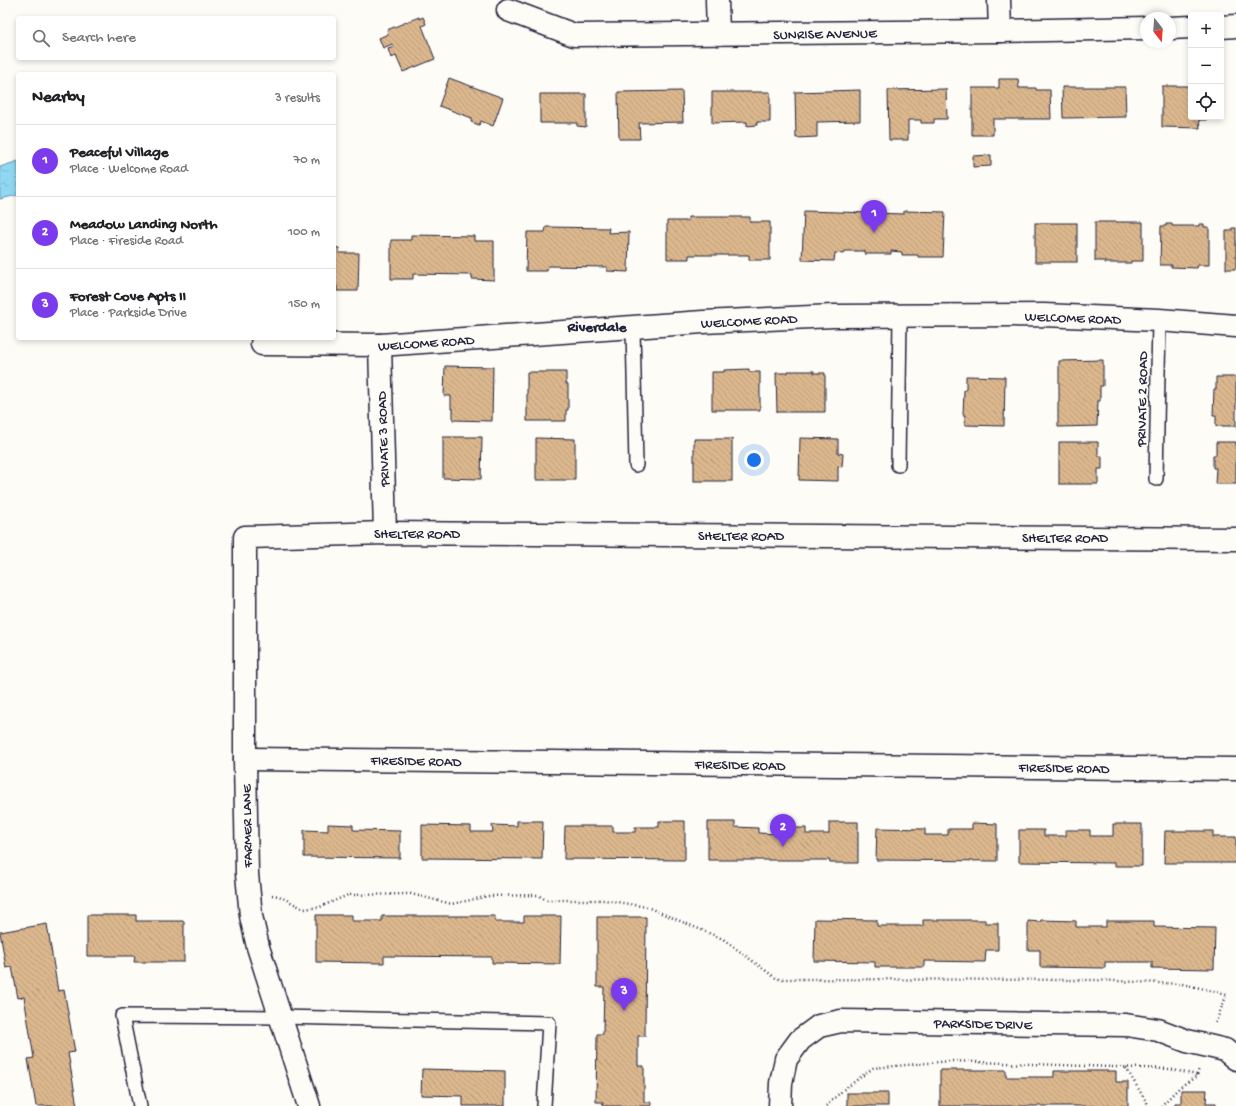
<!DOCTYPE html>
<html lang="en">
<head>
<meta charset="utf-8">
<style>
  body { margin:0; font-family:"Gochi Hand",sans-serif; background:#f2f2f2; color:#202124 }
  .controls { position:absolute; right:12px; top:12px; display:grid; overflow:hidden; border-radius:4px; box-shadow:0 2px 6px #0003 }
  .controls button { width:36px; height:36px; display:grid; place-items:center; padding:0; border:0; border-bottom:1px solid #e0e0e0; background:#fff; color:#202124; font:20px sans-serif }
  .compass { position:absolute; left:1140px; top:12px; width:36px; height:36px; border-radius:50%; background:#fff; box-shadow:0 2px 6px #0003; rotate:163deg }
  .you { position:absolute; left:754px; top:460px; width:14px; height:14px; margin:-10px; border:3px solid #fff; border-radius:50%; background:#1a73e8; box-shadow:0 0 0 6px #1a73e833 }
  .badge { display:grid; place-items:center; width:26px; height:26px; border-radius:50%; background:#7c3aed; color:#fff; font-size:13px; font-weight:700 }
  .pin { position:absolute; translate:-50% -33px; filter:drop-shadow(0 1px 2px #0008) }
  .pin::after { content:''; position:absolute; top:21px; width:14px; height:12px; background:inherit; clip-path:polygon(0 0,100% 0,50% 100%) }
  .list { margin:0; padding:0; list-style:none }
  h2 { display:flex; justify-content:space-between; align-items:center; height:52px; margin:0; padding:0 16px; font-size:17px }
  h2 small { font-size:13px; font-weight:400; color:#757577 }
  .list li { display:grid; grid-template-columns:26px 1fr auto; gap:12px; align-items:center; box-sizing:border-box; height:72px; padding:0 16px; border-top:1px solid #e0e0e0 }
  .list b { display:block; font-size:15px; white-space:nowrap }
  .list p { margin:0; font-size:13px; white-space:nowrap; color:#757577 }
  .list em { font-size:13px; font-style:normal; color:#757577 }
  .icon { flex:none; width:22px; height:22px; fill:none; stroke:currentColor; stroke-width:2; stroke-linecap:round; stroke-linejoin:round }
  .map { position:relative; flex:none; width:1236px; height:1106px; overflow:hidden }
  .search { position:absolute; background:#fff; box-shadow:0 2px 6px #0003; left:16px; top:16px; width:320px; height:44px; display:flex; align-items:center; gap:10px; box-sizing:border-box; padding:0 14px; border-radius:4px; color:#757577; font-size:15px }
  .panel { position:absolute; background:#fff; box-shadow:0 2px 6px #0003; left:16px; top:72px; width:320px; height:268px; border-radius:4px }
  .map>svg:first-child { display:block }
</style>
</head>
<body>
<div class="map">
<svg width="1236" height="1106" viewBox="0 0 1236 1106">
  <defs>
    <pattern id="water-ripples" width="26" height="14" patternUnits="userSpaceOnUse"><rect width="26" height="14" fill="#90d8f2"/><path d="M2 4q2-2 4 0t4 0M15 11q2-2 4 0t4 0" fill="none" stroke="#7cb9d0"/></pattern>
    <pattern id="building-back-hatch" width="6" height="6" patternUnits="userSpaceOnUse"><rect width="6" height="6" fill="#dbb78d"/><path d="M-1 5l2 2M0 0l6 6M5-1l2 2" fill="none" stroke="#bc9d7b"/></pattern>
  </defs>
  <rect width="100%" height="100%" fill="#fdfcf7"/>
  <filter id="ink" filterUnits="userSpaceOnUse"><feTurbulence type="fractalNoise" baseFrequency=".025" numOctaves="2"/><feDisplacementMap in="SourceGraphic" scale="8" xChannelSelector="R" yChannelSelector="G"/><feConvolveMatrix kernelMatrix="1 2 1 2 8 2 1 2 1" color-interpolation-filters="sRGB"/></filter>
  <g filter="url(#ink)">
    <!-- water -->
    <polygon fill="url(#water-ripples)" stroke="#648fa9" points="18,161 18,195 0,199 0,167"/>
    <!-- building -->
    <g fill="url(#building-back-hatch)" stroke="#22223b">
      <polygon points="419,17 419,19 423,17 426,24 422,26 435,59 403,72 396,56 391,58 388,49 394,47 392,44 383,48 379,38 388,34 387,30"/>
      <polygon points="449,78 503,98 493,126 481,121 479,125 471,122 472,118 439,106"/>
      <polygon points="999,79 1018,79 1019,88 1036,88 1036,90 1050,90 1051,119 993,119 993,135 972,135 972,88 999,88"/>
      <polygon points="1162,86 1191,86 1191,117 1207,117 1207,120 1199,120 1200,128 1162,127"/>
      <polygon points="1062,87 1125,87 1126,117 1063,118"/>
      <polygon points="946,89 947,119 934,119 934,123 921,123 921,120 908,120 908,140 889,140 888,90"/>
      <polygon points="860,90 860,121 817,122 817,137 796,138 795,92"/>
      <polygon points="682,91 683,122 639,123 640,139 619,139 618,92"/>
      <polygon points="712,92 770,92 770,122 757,122 757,125 747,126 747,122 712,123"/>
      <polygon points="540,94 586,94 586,127 577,126 577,123 540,123"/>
      <polygon points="991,155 991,166 973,167 973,156"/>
      <polygon points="804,211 904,214 904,211 945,212 943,257 918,257 918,255 902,255 902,252 891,251 891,254 865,254 865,251 845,251 844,254 835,253 834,261 802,260"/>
      <polygon points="688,217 750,217 750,222 770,222 770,260 749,260 749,255 689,255 689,259 667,259 667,221 688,221"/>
      <polygon points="1095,222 1143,222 1143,261 1131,261 1131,263 1105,263 1105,261 1095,261"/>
      <rect x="1035" y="223" width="42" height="39"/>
      <polygon points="1166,224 1172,224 1172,226 1199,226 1199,224 1204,224 1204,227 1209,227 1209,265 1198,265 1197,268 1171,267 1172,265 1160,265 1161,226 1166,226"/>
      <polygon points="546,227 609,228 608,233 629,232 628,272 607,271 607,267 548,266 547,271 526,271 527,232 545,232"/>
      <polygon points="1232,228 1236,228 1236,269 1226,269 1226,231 1232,231"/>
      <polygon points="411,235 474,236 474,241 494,241 494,280 472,279 472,275 413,274 413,279 391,279 391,240 411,240"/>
      <polygon points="334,247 339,248 339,253 359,253 358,291 337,291 337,286 334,286"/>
      <polygon points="1103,360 1103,386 1100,386 1100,401 1098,401 1097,426 1058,427 1058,402 1059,401 1059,361"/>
      <polygon points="445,366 493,367 492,421 453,420 453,409 451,409 451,396 444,396"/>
      <polygon points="749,369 749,372 760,372 760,410 712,410 712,372 724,372 724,370"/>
      <polygon points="788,371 814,371 814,373 825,373 825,412 777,412 776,373 788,373"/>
      <polygon points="527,372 566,372 566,384 568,384 568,410 566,410 566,421 527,421"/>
      <polygon points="966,376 1005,377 1004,426 965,425 965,415 963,415 964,390 966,390"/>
      <polygon points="1216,377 1236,377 1236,426 1216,426 1216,415 1213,415 1214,389 1216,389"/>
      <polygon points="443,437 482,437 481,479 443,478"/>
      <polygon points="536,438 575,439 575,480 536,480"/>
      <polygon points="800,438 838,439 838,453 843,454 842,467 838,466 838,481 799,480"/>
      <rect x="694" y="439" width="38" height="42"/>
      <polygon points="1059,442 1098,442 1098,456 1102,456 1102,469 1098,469 1098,484 1059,484"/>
      <polygon points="1216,442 1236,442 1236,484 1215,484 1216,468 1213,468 1213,455 1216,455"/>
      <polygon points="517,821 543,821 542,859 422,858 422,825 471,826 471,832 493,832 492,825 517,826"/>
      <polygon points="659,821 685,821 685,860 564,859 565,826 613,826 613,832 635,832 635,827 659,827"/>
      <polygon points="708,822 735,822 735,827 758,828 758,833 780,834 780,828 806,828 806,834 829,834 829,822 858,822 858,863 830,863 829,860 708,860"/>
      <polygon points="972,823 997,824 997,861 876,860 877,828 925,829 925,835 948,835 948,829 972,829"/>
      <polygon points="328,824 353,825 353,830 400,831 400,858 304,857 304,830 328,831"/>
      <polygon points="1113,824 1142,824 1142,866 1114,866 1114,863 1019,862 1019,830 1044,830 1044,836 1066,836 1066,830 1090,830 1090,836 1113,836"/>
      <polygon points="1165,831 1213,831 1213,837 1236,837 1236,863 1164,863"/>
      <polygon points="87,915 136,915 136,921 184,921 184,962 134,962 135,956 87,956"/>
      <polygon points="316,915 352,915 352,921 382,921 382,916 495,916 495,922 524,922 524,916 561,916 560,964 492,963 492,957 384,956 384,963 316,962"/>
      <polygon points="597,917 646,917 645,1036 638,1036 638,1066 644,1066 644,1102 651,1102 651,1106 602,1106 603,1102 596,1102 597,1034 603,1034 604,987 597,987"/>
      <polygon points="815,919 877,920 877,926 923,926 923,920 985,920 985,923 998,923 998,950 986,950 985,962 924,961 924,967 875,967 875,962 814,961"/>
      <polygon points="1041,920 1076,921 1076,927 1106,927 1106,921 1154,921 1154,927 1215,928 1214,969 1152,968 1152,962 1105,962 1105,968 1040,967 1040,950 1028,950 1028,921 1040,922"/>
      <polygon points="47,924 58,991 64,990 75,1052 68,1053 77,1106 36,1106 28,1059 34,1058 24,997 18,998 12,967 6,968 0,932"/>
      <polygon points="422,1069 505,1071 505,1106 463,1106 463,1096 421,1095"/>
      <polygon points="940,1070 1006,1070 1006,1077 1054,1077 1054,1071 1116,1071 1116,1082 1128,1082 1128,1106 940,1106"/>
      <polygon points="1181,1090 1207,1090 1206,1103 1216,1103 1216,1106 1175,1106 1175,1103 1181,1103"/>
      <rect x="847" y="1093" width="41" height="13"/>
    </g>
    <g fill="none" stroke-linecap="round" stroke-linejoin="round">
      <!-- service casing -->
      <g stroke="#22223b" stroke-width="16">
        <g id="service">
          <polyline points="633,328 636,465"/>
          <polyline points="898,465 900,316"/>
          <polyline points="1156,479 1159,320"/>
          <polyline points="140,1106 122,1016 281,1017 549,1023 544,1106"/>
        </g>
      </g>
      <!-- minor casing -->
      <g stroke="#22223b" stroke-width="25">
        <g id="minor">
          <polyline points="717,0 718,34"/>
          <polyline points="999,0 1000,31"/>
          <polyline points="508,10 574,35 1000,31 1146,28"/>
          <polyline points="1221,27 1236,26"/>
          <polyline points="1170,28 1191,27"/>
          <polyline points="262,344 380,345 703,322 833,316 1044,315 1159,320 1236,326"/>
          <polyline points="380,345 385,533"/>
          <polyline points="245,759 1236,769"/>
          <polyline points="309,1106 258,947 251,916 247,874 245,759 245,537 385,533 1236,539"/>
          <polyline points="780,1106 781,1083 786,1059 800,1040 819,1026 841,1021 1126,1025 1158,1030 1187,1041 1225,1050 1236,1059"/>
        </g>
      </g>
      <!-- path -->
      <g stroke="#22223b" stroke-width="2.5" stroke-dasharray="1 3" stroke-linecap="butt">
        <polyline points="272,895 279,896 304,909 320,907 348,895 411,894 452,904 489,896 538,895 546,900 605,900 647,907 723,939 777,979 1094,980 1182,984 1227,994 1215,1024"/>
        <polyline points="1126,1068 1147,1103 1147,1106"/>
        <polyline points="826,1106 843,1090 873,1068 950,1061 1169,1069 1197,1075"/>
        <polyline points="1161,1106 1180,1087 1197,1076 1199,1068"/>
      </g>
      <!-- service -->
      <use href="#service" stroke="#fdfcf7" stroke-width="13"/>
      <!-- minor -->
      <use href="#minor" stroke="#fdfcf7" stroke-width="22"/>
    </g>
  </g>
  <g text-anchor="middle" stroke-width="3.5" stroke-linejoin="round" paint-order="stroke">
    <!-- street labels -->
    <g font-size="14" fill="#22223b" stroke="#fdfcf7">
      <text transform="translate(825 33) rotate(-1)" y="5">SUNRISE AVENUE</text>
      <text transform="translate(1073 317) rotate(2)" y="5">WELCOME ROAD</text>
      <text transform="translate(749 320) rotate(-3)" y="5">WELCOME ROAD</text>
      <text transform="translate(426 342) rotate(-4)" y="5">WELCOME ROAD</text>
      <text transform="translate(1141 399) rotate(-89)" y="5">PRIVATE 2 ROAD</text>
      <text transform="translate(382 439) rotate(-92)" y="5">PRIVATE 3 ROAD</text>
      <text x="417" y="538">SHELTER ROAD</text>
      <text x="741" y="540">SHELTER ROAD</text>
      <text x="1065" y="542">SHELTER ROAD</text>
      <text transform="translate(416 760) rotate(1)" y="5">FIRESIDE ROAD</text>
      <text transform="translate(740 764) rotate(1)" y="5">FIRESIDE ROAD</text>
      <text transform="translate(1064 767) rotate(1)" y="5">FIRESIDE ROAD</text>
      <text transform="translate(246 826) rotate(-91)" y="5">FARMER LANE</text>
      <text transform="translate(983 1023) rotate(1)" y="5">PARKSIDE DRIVE</text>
    </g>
    <!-- neighbourhood labels -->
    <g font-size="15" font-weight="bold" fill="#22223b" stroke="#fdfcf7">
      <text x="597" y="331">Riverdale</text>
    </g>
  </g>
</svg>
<div class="controls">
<button>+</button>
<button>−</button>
<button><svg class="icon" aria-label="locate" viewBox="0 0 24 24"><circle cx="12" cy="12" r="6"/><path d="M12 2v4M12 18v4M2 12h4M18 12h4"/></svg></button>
</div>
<svg class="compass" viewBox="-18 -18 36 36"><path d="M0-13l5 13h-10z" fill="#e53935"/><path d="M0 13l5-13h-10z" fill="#757577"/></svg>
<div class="you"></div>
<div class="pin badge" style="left:874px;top:233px">1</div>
<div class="pin badge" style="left:783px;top:847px">2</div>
<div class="pin badge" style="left:624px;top:1011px">3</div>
<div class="search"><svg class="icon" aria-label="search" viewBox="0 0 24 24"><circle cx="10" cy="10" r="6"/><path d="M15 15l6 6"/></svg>Search here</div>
<section class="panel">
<h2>Nearby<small>3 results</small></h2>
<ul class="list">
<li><span class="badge">1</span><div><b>Peaceful Village</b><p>Place · Welcome Road</p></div><em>70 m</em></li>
<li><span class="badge">2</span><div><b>Meadow Landing North</b><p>Place · Fireside Road</p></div><em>100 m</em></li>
<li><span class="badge">3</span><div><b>Forest Cove Apts II</b><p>Place · Parkside Drive</p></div><em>150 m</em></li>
</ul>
</section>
</div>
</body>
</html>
